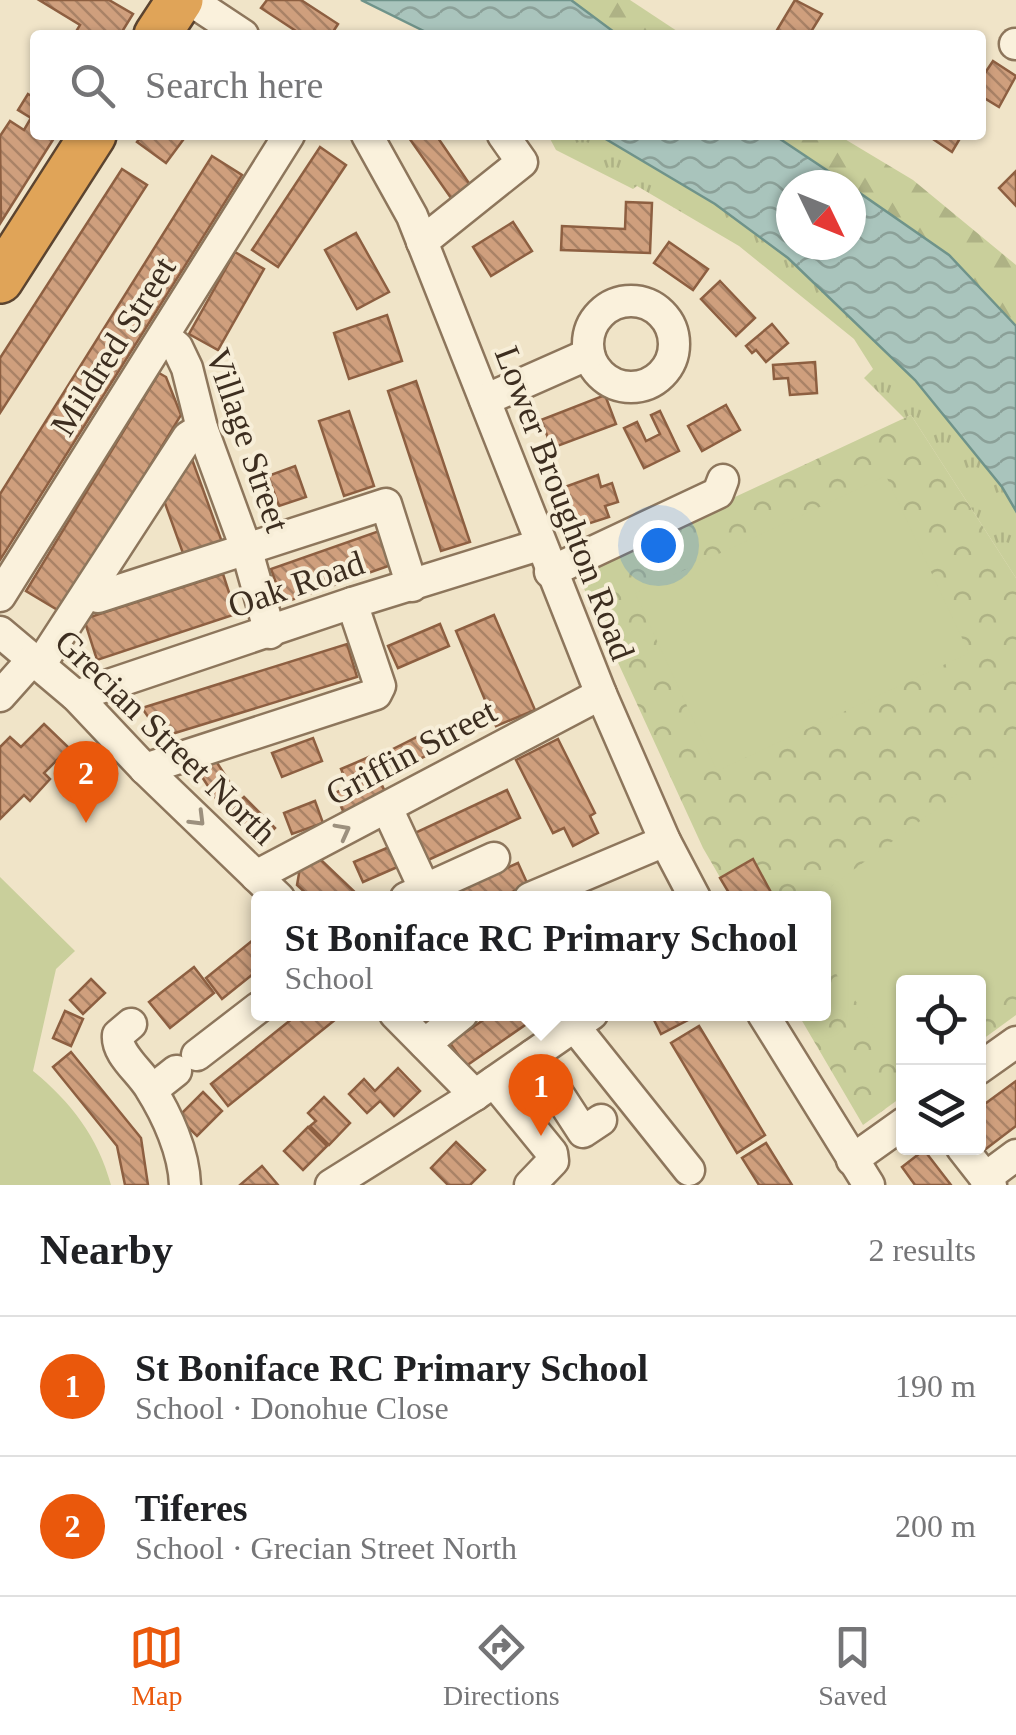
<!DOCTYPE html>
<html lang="en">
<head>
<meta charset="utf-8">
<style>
  body { margin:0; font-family:Georgia,serif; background:#f2f2f2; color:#202124 }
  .controls { position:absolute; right:30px; bottom:30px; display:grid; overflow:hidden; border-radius:10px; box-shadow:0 2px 8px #0004 }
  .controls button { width:90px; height:90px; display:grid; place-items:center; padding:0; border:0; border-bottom:2px solid #e0e0e0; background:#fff; color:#202124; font:50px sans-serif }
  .compass { position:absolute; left:776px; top:170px; width:90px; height:90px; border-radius:50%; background:#fff; box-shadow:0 2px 8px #0004; rotate:133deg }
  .you { position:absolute; left:658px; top:545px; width:35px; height:35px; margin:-25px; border:8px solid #fff; border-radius:50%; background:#1a73e8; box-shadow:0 0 0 15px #1a73e833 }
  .badge { display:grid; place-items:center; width:65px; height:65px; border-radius:50%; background:#ea580c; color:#fff; font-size:32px; font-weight:700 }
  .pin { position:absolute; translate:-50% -82px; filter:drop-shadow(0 2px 5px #0008) }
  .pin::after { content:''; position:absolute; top:52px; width:35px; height:30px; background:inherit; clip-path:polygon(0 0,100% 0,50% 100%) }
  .popup { position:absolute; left:251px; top:891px; width:580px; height:130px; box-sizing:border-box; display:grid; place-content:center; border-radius:10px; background:#fff; filter:drop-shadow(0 2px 8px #0005); font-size:32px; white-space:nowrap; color:#757577 }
  .popup b { font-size:38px; color:#202124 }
  .popup::after { content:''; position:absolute; left:50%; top:100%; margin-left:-20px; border:20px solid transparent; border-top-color:#fff }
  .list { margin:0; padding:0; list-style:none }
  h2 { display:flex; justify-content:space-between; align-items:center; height:130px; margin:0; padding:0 40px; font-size:42px }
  h2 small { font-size:32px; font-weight:400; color:#757577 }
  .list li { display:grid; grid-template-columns:65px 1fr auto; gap:30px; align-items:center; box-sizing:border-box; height:140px; padding:0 40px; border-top:2px solid #e0e0e0 }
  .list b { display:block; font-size:38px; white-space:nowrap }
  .list p { margin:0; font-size:32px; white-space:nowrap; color:#757577 }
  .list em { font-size:32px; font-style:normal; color:#757577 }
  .icon { flex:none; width:55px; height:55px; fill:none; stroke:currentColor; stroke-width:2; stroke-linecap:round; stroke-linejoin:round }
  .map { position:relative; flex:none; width:1016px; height:1185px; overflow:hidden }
  .search { position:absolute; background:#fff; box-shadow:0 2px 8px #0004; left:30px; right:30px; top:30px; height:110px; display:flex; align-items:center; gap:25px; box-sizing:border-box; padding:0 35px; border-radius:10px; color:#757577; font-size:38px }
  .sheet { height:410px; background:#fff }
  nav { display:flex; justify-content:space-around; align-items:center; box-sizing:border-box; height:140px; border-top:2px solid #e0e0e0; background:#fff; font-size:28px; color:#757577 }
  nav a { display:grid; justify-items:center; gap:5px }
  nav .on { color:#ea580c }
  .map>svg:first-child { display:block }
</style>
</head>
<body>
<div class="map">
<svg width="1016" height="1185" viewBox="0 0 1016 1185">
  <defs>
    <pattern id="grass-tufts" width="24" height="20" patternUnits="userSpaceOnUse" patternTransform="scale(2.5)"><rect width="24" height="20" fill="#c9cf9b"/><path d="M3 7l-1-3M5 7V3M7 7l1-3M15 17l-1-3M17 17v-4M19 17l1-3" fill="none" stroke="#aeb285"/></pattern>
    <pattern id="forest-firs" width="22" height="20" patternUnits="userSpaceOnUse" patternTransform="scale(2.5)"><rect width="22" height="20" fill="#c9cf9b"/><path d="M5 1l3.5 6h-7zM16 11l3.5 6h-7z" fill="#aeb285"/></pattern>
    <pattern id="park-crowns" width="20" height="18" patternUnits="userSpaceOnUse" patternTransform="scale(2.5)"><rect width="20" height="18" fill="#c9cf9b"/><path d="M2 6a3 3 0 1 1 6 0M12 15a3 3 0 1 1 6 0" fill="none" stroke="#aeb285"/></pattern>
    <pattern id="water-waves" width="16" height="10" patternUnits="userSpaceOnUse" patternTransform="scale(2.5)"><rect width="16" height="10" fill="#a9c4bc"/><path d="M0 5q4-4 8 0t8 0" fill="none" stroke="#8ba098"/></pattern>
    <pattern id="building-back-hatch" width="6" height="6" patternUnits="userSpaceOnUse" patternTransform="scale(2.5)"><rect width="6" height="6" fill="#cf9f7d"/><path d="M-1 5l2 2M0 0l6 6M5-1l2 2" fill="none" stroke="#a98266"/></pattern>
  </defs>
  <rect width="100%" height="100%" fill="#f0e4c8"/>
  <!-- grass -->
  <polygon fill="url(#grass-tufts)" points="548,135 599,135 715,204 788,258 915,380 1002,487 1016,511 1016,578 911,415 904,418 864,378 873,369 854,339 739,246 637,186 633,189 556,150"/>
  <!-- forest -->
  <g fill="url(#forest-firs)">
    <polygon points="571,0 630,0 683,35 618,35"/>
    <polygon points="774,135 838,135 913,180 1016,265 1016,326 949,255"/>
  </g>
  <!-- park -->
  <polygon fill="url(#park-crowns)" points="911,415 1016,578 1016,1015 979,1042 978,982 904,982 903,1096 863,1125 798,1014 824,1014 824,898 732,898 703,848 576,571"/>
  <!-- pitch -->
  <g fill="#c9cf9b">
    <polygon points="886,476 969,653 717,771 635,593"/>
    <polygon points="1016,751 1016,989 979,1016 978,982 904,982 903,1067 824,957 824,898 815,898"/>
    <path d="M0,877L75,951L56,969L33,1071C71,1102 98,1137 111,1185H0Z"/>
  </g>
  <!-- water -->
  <g fill="url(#water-waves)" stroke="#6f938a" stroke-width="2.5">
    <polygon points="361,0 571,0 618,35 432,35"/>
    <polygon points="599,135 774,135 849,185 791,185 791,245 851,245 851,187 949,255 1016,326 1016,511 1002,487 915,380 788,258 715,204"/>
  </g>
  <!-- building -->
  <g fill="url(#building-back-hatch)" stroke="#8d5f41" stroke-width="2.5">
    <polygon points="39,0 109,0 133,14 120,35 74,35 80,25"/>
    <polygon points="267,0 301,0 338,24 331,35 302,35 261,8"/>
    <polygon points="795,0 822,14 809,35 774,35"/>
    <polygon points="993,61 1016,76 999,107 981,96 981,79"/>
    <polygon points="28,94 35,98 35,135 56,135 1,222 0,136 10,121 24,130 31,118 18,110"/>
    <polygon points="142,135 184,135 186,136 166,163 137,142"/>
    <polygon points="407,135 436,135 477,195 458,208"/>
    <polygon points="927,135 962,135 952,152"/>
    <polygon points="320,147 346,165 278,267 252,250"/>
    <polygon points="212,156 242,175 0,560 0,494"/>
    <polygon points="122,169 147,185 0,413 0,358"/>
    <polygon points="1016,171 1016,206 999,188"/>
    <polygon points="626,202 652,203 650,253 561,250 562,226 625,229"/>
    <polygon points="513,222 532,251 491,276 473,247"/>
    <polygon points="356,233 389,292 357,309 325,250"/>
    <polygon points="669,242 708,269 693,290 654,263"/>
    <polygon points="235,252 264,269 218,350 189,334"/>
    <polygon points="720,281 755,318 736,336 701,299"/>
    <polygon points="387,315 402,361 349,379 334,333"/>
    <polygon points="772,324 788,343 766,362 756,350 752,353 746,346"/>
    <polygon points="815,362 817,393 790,395 788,378 774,379 773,365"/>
    <polygon points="159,373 166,377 181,415 61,612 26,591"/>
    <polygon points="416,381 470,542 441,551 388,391"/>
    <polygon points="605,395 616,424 552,448 541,420"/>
    <polygon points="726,405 740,430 702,451 688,426"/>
    <polygon points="349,411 374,486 344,496 319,421"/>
    <polygon points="660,411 679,451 644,468 624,428 637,422 646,441 660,434 651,415"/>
    <polygon points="189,451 226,553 188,567 162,495"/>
    <polygon points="295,466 306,497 279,506 268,476"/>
    <polygon points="598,475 601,487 612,483 618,502 605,506 609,517 575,528 562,488"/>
    <polygon points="382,530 394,564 283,603 271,569"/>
    <polygon points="223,574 236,614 97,660 84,619"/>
    <polygon points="494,615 535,710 496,726 456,631"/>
    <polygon points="440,624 449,646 398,668 388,646"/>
    <polygon points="347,644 357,677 162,737 142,708"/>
    <polygon points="44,724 69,748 44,773 50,779 30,801 24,795 0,819 0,747 10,737 21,747"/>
    <polygon points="419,736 428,755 388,774 379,756"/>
    <polygon points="313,738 322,761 282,777 272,753"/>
    <polygon points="558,739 595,813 590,816 598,833 573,846 564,828 553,833 516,760"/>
    <polygon points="212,755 236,792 219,803 195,766"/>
    <polygon points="369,757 386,794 344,813 335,793 349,787 341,769"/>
    <polygon points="507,790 520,818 417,865 404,838"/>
    <polygon points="244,797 275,828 261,842 229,811"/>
    <polygon points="315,801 323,823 292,834 284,813"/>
    <polygon points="394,845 402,865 363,882 354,862"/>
    <polygon points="753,859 774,898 732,898 720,878"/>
    <polygon points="321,860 361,898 311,898 297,885 300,868"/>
    <polygon points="518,863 528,885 499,898 439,898"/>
    <polygon points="258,936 258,970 222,999 206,978"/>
    <polygon points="194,967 214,993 170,1028 149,1002"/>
    <polygon points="91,979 105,993 83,1014 70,1000"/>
    <polygon points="65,1011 83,1019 71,1046 53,1038"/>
    <polygon points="298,1014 341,1015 228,1106 211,1084"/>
    <polygon points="492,1014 541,1014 466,1066 450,1043"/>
    <polygon points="651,1014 687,1014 690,1019 661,1034"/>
    <polygon points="699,1026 765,1135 737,1153 671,1043"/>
    <polygon points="71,1052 141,1138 148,1185 125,1185 117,1146 53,1067"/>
    <polygon points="398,1068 420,1091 394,1116 380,1101 367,1113 349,1094 364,1079 375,1091"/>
    <polygon points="1016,1081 1016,1126 974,1158 978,1148 978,1109"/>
    <polygon points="203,1092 222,1111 197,1136 178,1117"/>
    <polygon points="324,1097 350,1123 329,1145 310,1126 316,1121 308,1113"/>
    <polygon points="308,1127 327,1146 303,1170 284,1151"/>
    <polygon points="456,1142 485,1170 470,1185 448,1185 431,1168"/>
    <polygon points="766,1143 792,1185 759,1185 742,1158"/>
    <polygon points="924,1150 951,1185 915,1185 902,1167"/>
    <polygon points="262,1166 278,1185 240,1185"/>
  </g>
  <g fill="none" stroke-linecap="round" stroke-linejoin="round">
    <!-- minor casing -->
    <g stroke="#8d765c" stroke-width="35">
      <g id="minor">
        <polyline points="190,0 243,35"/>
        <polyline points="1015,44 1016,44"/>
        <polyline points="367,135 412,216 601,694 665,841 695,898"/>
        <polyline points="422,242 522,162 503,135"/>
        <circle cx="631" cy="344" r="43"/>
        <polyline points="164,336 177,347 187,368 202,428 247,551 270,633"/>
        <polyline points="485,400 589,354"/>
        <polyline points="550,572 718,493 723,480"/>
        <polyline points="88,593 98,597 386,504 412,586"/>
        <polyline points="0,596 289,135"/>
        <polyline points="0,632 76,696 145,769 279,898"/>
        <polyline points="40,665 188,437 202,428"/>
        <polyline points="0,696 33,659"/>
        <polyline points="76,696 352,603 539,545"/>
        <polyline points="145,769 376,694 380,686 352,603"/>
        <polyline points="387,808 425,890"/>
        <polyline points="256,876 601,694"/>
        <polyline points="406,898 494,858"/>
        <polyline points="530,898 665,841"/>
        <polyline points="395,1014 475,1095"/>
        <polyline points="763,1014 869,1185"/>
        <path d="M131,1024L118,1035C116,1054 140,1071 150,1088C167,1115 184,1152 185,1185"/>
        <polyline points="574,1026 689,1170"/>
        <polyline points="425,1044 462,1014"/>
        <polyline points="197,1055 258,1008"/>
        <polyline points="533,1055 583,1132 601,1120"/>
        <polyline points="978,1069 1016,1042"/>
        <polyline points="494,1082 552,1153 553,1161 530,1185"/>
        <polyline points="152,1090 176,1071"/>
        <polyline points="962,1148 991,1185"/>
        <polyline points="852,1160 904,1123"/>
        <polyline points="985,1178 1016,1155"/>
        <polyline points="331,1185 475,1095 592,1014"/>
      </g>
    </g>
    <!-- highway casing -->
    <g stroke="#5b4430" stroke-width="50">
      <g id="highway">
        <polyline points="157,35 180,0"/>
        <polyline points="0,280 93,135"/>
      </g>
    </g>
    <!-- minor -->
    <use href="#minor" stroke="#faf1dc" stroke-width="30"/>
    <!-- highway -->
    <use href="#highway" stroke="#e0a458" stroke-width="45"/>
  </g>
  <!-- one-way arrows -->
  <defs><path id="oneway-chevron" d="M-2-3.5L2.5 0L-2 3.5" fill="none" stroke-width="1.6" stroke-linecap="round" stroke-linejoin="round" transform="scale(2.5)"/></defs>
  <g stroke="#9c907e">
    <use href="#oneway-chevron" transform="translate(198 819) rotate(45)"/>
    <use href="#oneway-chevron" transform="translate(343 831) rotate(-28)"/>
  </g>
  <g text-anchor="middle" stroke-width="8" stroke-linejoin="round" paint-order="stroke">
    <!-- street labels -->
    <g font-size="35" fill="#3d2e20" stroke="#f7eed8">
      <text transform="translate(113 346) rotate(-58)" y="12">Mildred Street</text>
      <text transform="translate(248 440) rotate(71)" y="12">Village Street</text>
      <text transform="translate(565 503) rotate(69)" y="12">Lower Broughton Road</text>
      <text transform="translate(296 584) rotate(-19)" y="12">Oak Road</text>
      <text transform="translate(166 737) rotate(44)" y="12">Grecian Street North</text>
      <text transform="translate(411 752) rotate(-28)" y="12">Griffin Street</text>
    </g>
  </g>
</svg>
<div class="controls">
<button><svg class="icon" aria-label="locate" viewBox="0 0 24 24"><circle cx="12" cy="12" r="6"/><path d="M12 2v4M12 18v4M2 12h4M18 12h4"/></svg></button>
<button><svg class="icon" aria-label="layers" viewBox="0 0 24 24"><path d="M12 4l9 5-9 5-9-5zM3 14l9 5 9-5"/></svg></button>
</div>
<svg class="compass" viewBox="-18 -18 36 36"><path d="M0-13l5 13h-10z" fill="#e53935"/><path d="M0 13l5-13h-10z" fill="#757577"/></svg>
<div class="you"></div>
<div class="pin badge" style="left:541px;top:1136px">1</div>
<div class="popup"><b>St Boniface RC Primary School</b>School</div>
<div class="pin badge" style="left:86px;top:823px">2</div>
<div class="search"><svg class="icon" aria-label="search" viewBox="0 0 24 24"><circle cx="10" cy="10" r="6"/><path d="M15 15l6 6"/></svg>Search here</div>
</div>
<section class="sheet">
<h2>Nearby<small>2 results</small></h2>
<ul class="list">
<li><span class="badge">1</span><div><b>St Boniface RC Primary School</b><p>School · Donohue Close</p></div><em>190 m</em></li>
<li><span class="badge">2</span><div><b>Tiferes</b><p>School · Grecian Street North</p></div><em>200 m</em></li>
</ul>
</section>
<nav>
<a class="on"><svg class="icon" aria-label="map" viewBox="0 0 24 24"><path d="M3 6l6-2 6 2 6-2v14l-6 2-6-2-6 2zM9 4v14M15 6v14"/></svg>Map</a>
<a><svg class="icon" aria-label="directions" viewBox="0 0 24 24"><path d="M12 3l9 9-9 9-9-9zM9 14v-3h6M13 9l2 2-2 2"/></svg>Directions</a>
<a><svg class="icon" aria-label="saved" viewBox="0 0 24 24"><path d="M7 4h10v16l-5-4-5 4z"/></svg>Saved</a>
</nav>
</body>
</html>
